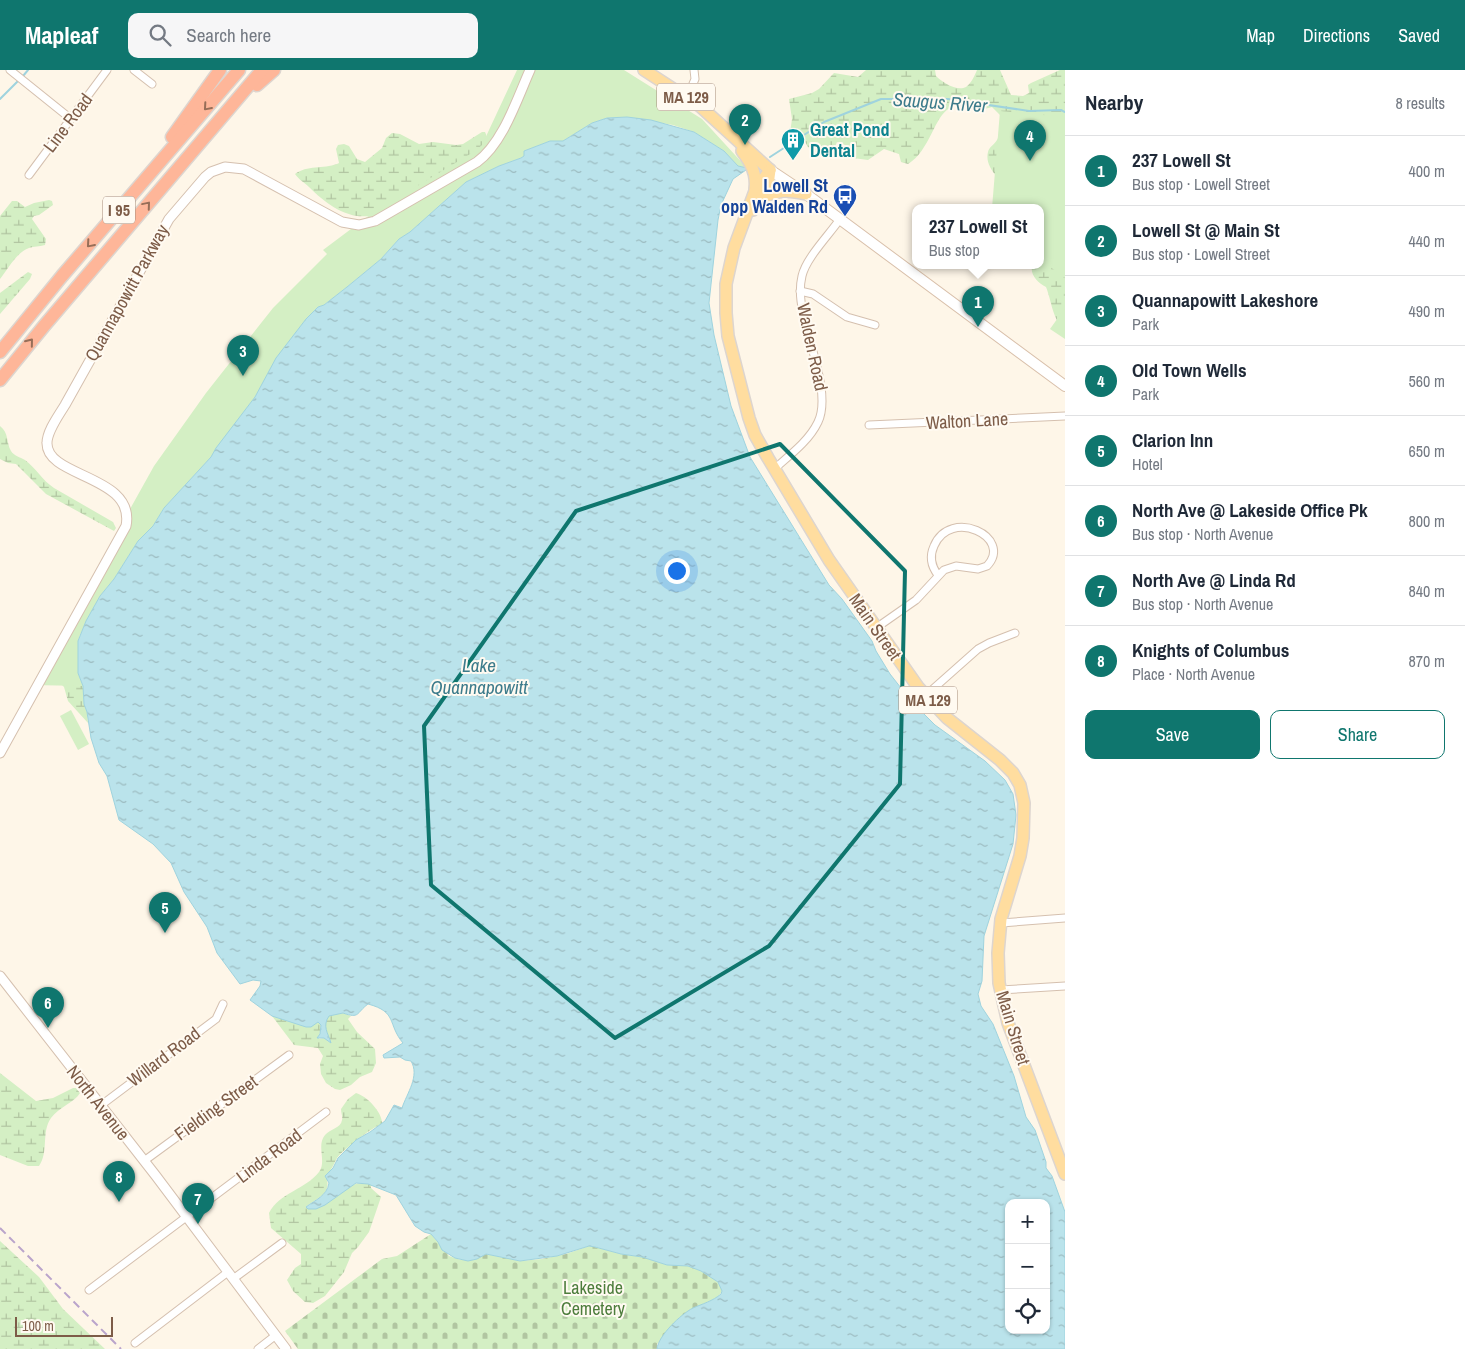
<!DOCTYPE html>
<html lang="en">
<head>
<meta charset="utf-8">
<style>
  :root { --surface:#fff; --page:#f6f6f7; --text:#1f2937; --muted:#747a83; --line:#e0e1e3; --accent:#0f766e }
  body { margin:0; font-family:"Archivo Narrow",sans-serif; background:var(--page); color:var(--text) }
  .controls { position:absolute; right:15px; bottom:15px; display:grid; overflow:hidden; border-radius:10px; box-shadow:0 1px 4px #0004 }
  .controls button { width:45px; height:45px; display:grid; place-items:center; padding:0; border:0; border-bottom:1px solid var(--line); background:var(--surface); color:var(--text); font:25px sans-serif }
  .scale { position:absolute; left:15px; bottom:12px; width:98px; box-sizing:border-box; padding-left:5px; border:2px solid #7d5c48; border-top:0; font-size:14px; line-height:18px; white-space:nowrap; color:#7d5c48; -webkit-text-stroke:4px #fffaf1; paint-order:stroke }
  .you { position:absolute; left:676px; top:500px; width:18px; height:18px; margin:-12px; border:4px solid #fff; border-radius:50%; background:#1a73e8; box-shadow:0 0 0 8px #1a73e833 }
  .badge { display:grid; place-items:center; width:32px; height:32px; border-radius:50%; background:var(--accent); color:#fff; font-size:16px; font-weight:700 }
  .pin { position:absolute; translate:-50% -41px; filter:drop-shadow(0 1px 2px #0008) }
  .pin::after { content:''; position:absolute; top:26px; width:18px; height:15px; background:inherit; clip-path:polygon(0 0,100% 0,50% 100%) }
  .popup { position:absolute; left:912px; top:134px; width:132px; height:65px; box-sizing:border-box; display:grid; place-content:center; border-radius:10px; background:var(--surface); filter:drop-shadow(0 1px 4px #0005); font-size:16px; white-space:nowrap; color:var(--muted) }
  .popup b { font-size:19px; color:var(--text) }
  .popup::after { content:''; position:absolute; left:50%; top:100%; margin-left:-10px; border:10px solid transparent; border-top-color:var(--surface) }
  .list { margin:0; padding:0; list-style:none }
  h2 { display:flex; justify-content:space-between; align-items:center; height:65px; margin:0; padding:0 20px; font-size:21px }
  h2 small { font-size:16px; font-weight:400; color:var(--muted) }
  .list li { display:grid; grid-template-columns:32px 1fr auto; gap:15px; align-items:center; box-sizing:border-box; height:70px; padding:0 20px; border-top:1px solid var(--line) }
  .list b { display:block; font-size:19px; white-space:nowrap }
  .list p { margin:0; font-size:16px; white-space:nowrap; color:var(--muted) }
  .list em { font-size:16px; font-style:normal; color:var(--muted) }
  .actions { display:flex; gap:10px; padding:15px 20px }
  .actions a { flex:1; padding:11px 0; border:1px solid var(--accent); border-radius:10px; text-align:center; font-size:18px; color:var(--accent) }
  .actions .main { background:var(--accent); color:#fff }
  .icon { flex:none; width:28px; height:28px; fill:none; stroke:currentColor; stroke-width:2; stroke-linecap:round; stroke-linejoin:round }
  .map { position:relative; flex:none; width:1065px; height:1279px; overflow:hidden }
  header { display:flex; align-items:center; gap:30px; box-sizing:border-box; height:70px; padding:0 25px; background:var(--accent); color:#fff }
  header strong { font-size:24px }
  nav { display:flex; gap:28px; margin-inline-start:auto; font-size:18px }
  .search { width:350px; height:45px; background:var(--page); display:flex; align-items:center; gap:12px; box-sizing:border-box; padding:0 18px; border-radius:10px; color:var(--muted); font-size:19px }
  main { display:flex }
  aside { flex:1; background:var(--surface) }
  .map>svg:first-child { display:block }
</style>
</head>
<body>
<header>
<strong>Mapleaf</strong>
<div class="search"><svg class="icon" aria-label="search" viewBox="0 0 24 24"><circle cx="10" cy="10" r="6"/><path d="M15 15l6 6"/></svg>Search here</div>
<nav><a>Map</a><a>Directions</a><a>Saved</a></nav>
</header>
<main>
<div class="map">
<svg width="1065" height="1279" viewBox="0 0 1065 1279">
  <defs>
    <pattern id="wetland-marsh" width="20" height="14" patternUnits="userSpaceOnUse" patternTransform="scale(1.25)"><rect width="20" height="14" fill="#d4efc4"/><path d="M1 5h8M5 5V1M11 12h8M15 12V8" fill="none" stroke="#b1c5a1"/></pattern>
    <pattern id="cemetery-stones" width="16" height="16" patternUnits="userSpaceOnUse" patternTransform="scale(1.25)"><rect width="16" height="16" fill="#d4efc4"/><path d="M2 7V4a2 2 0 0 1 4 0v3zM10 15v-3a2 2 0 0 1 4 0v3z" fill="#b1c5a1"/></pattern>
    <pattern id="water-ripples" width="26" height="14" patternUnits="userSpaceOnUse" patternTransform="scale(1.25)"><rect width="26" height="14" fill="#bae3eb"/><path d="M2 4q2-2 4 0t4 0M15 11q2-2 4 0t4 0" fill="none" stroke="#9cbbc0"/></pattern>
  </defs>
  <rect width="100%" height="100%" fill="#fef6e8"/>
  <g fill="url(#wetland-marsh)">
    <path d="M866 0H935L936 6C942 12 957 22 966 17 971 14 975 5 977 0H1000L1011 25 1023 26 1029 23 1028 15 1031 13 1060 0H1065V260C1052 249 1052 232 1046 217 1038 213 1030 205 1032 196H1040V138C1024 127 982 106 988 82 989 77 994 75 997 70 1001 64 1001 55 1002 47L992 37C986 39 976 41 969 39 963 37 957 34 950 38 934 46 930 81 908 94L901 92 899 84 884 79 868 90 853 88 845 75 837 72 834 79 828 86 817 84 808 77 803 68 790 63 792 49 789 29 812 23 819 19 834 3 858 7Z"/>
    <path d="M482 62H485C489 69 484 75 479 80L369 146C346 149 325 133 309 117 304 112 299 110 295 104 307 95 323 99 337 94L339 93 336 79 338 75 344 74 349 76 357 89 365 92 382 78 386 68 392 63 400 64 419 74 433 72 456 75 463 74Z"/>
    <path d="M49 130 52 131 53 135 39 145 34 146 32 149 46 169 45 175C39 177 34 176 29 178 18 181 7 200 0 209V146L12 131H17L25 137 34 133Z"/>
    <path d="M28 202 32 204 30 209 0 244V223Z"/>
    <path d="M0 356C9 363 6 372 11 381 14 386 20 387 25 390 36 398 42 410 54 418L113 452 116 458 114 461 46 424 16 394 8 393 0 389Z"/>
    <path d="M60 613 83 616 84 634 87 642 88 653 68 631 64 617Z"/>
    <path d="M343 943 351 946 348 949 357 962 375 979 376 993 372 1002 360 1007 351 1015 340 1020 335 1019 326 1013 321 1004 320 994 323 986 318 978 294 975 272 946C288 947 303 962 318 952L321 954 319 969 324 968 330 972C328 966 319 950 330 945 334 944 339 944 343 943Z"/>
    <path d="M0 1003 36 1031 53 1028 73 1018H76L80 1023C75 1032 59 1037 51 1048 41 1062 49 1082 39 1096H28L0 1085Z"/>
    <path d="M356 1023C367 1026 383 1043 382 1054 371 1058 344 1079 337 1088 333 1095 332 1100 326 1105 332 1125 319 1126 306 1137L312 1139C336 1136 345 1106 371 1115V1118L381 1127 380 1130 369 1162 358 1177 352 1183 344 1202 325 1226 313 1233 305 1232 293 1221 287 1210 295 1198 301 1194V1184L271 1158 269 1143C279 1123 306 1119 319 1102 327 1091 316 1076 325 1065 330 1059 341 1058 342 1050 343 1047 341 1043 341 1039L348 1029Z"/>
    <path d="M0 1171 39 1207 63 1239 105 1279H0Z"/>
  </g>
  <path fill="url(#cemetery-stones)" d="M431 1164 449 1186 461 1190H473L486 1184 520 1191 542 1189 566 1184 589 1176 595 1177 621 1184 642 1187 667 1195 688 1196 701 1201 718 1212 722 1221 718 1227 697 1237 657 1274V1279H298L285 1261 382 1189 397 1186Z"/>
  <g fill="#d4efc4">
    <path d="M517 0H624L702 49 747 98 738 96 724 81 694 62 673 55 627 47 607 48 592 53 563 71 559 72 550 71 527 80 524 81V86L521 88 499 96 466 112 410 162 399 169 381 189 347 217 324 235 318 237 306 249 272 297 255 327 211 387 164 438 153 456 138 471 114 509 100 526 80 565 78 571V603L83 616 32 615 154 396 206 323 273 238 327 184 323 180 371 144 475 81 482 75Z"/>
    <path d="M1000 41 1065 47V208L1041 190 1040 138H992Z"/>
    <path d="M1065 238V269L1050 259Z"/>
    <path d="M71 640 89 674 78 680 60 646Z"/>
  </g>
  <path fill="url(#water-ripples)" stroke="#9fd3de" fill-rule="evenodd" d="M627 47 651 50 694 62 724 81 738 96 747 98 746 100 733 109 721 135 718 150 709 233 714 265 731 336 750 387 829 515 842 529 872 571 876 581 890 604 912 632 935 655 985 691 1005 710 1013 724 1016 745 1013 774 984 866 982 911 978 924 981 936 993 954 1014 1006 1026 1047 1035 1060 1046 1092V1098L1052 1106 1065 1142V1279H657C658 1266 681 1244 693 1238 702 1234 713 1231 721 1224L722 1221 718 1212 701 1201 688 1196 667 1195 642 1187 621 1184 595 1177 589 1176 557 1186 520 1191 486 1184 477 1189 468 1191 455 1188 442 1180 438 1172 431 1164 424 1162 415 1156 396 1125 368 1114 356 1113 325 1135 316 1139H308L306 1137C315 1130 327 1126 329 1113L325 1106 333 1098 338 1088 356 1070 370 1062 385 1051 394 1035 402 1038C407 1023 420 1006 411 991L405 990 400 987 384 988 383 985 403 973C387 954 398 942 368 934 356 943 360 949 343 943L329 946C322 956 328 963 331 973L324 968H317L320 964 321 955 318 952 311 957H306L272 946 250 930 260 916 261 911 253 910 240 914 217 883 207 857 184 822 171 793 153 774 119 750 107 706 99 693 91 668 87 642 84 634 83 616 78 603V571L86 551 100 526 114 509 138 471 153 456 164 438 211 387 216 378 255 327 276 288 306 249 318 237 324 235 347 217 381 189 399 169 410 162 466 112 499 96 521 88 524 86V81L550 71H563L592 53 607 48ZM1009 1133H1046V1260H1009Z"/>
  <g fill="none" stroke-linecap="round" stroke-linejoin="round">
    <g stroke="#9fd3de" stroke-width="2">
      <path d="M23 6 28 0"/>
      <path d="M0 29 19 10"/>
      <path d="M770 87 824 52 881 29H948L1029 41 1061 40 1065 42"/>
    </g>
    <g stroke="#d5c0af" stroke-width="9">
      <g id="minor">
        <path d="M10 0 71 49"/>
        <path d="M134 0 152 14"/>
        <path d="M687 28 695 9 694 0"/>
        <path d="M29 105 107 0"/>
        <path d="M800 221 813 224 847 247 875 255"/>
        <path d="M869 355 1065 346"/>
        <path d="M774 399C790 385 809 371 818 352 830 327 812 282 806 255 802 239 798 223 802 206 806 188 829 165 840 149"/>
        <path d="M876 558 916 530 944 500 956 496 978 499 987 496C1014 467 950 437 934 476 929 487 931 496 938 505"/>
        <path d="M925 626 978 579 989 573 1015 563"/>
        <path d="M1001 853 1065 848"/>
        <path d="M1000 920 1065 916"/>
        <path d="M100 1036 216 949 223 934"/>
        <path d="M144 1091 289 985"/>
        <path d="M233 1209 282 1173"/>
        <path d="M89 1220 326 1042"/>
        <path d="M135 1273 228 1202"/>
        <path d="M258 1279 276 1265"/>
      </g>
    </g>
    <g stroke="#d5c0af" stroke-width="11">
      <g id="tertiary">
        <path d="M0 683 126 456C136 405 46 408 47 373 47 361 59 345 65 335L169 149 205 107 211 102 225 97 244 99 342 152 359 155 375 151 477 92C503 73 517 29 530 0"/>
        <path d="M0 906 156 1106 286 1279"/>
      </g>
    </g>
    <g stroke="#d9c0ab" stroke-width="12">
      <path id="secondary" d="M770 100 806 124 1065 316"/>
    </g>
    <g stroke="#ddd5cf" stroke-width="14">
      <g id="primary">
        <path d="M644 0 701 37 770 100"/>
        <path d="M742 81C751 93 757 104 755 119"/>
        <path d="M770 100 755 121 734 178 726 214V243L728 266 749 348 755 365 768 388 829 490 918 617 947 648 1000 690 1013 703 1020 715 1024 733 1023 768 1020 786 1001 849 998 883 999 913 1008 953 1065 1104"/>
        <path d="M759 131C773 119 789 120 806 124"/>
        <path d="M753 140 768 115 770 100"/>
      </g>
    </g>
    <g stroke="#ddd5cf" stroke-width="15">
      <g id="motorway">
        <path d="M257 15 274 0"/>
        <path d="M172 67 220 0"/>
        <path d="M0 282 62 206 239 0"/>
        <path d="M0 310 44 256 262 0"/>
      </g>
    </g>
    <use href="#minor" stroke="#fff" stroke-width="7"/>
    <use href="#tertiary" stroke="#fff" stroke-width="9"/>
    <use href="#secondary" stroke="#fff" stroke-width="10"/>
    <use href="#primary" stroke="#ffdd9f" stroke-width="11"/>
    <use href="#motorway" stroke="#feb699" stroke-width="12"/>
    <path stroke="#baa4cb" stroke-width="2" stroke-dasharray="8 5" stroke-linecap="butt" d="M0 1158 121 1279"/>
  </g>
  <defs><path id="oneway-chevron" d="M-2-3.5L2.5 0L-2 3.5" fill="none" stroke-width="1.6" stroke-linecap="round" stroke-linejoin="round" transform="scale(1.25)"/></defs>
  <g stroke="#976e58">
    <use href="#oneway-chevron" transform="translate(207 37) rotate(131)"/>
    <use href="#oneway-chevron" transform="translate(147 135) rotate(-50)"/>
    <use href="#oneway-chevron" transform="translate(90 174) rotate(131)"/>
    <use href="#oneway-chevron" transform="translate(30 272) rotate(-51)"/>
  </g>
  <path fill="none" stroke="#0f766e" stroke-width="4" stroke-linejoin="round" d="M780 374 905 501 900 714 769 876 615 968 431 815 424 656 576 441Z"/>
  <defs>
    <g id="building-pin" transform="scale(1.25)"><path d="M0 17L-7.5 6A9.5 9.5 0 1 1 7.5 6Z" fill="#0f9aa8" stroke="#fffaf1"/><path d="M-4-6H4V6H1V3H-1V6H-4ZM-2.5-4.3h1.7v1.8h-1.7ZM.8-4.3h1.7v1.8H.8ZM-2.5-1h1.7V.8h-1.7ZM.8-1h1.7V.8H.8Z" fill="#fff"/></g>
    <g id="bus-pin" transform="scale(1.25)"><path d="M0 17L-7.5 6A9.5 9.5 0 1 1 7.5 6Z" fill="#1a4fb4" stroke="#fffaf1"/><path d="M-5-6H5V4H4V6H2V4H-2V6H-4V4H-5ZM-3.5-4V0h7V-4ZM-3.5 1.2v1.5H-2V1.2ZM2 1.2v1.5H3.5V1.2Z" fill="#fff"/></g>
  </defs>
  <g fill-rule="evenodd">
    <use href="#building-pin" x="793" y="70"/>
    <use href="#bus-pin" x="845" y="126"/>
  </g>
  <g text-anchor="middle" stroke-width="4" stroke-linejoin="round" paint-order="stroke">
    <g fill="#fffaf1" stroke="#a48b7b" stroke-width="1">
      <rect x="657" y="13.5" width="58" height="27" rx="4"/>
      <rect x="103" y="126.5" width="32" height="27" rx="4"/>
      <rect x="899" y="616.5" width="58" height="27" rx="4"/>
    </g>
    <g font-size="16" font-weight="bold" fill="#7d5c48">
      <text x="686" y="33">MA 129</text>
      <text x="119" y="146">I 95</text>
      <text x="928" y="636">MA 129</text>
    </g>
    <g font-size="18" fill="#7d5c48" stroke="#fffaf1">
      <text transform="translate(68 53) rotate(-53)" y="6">Line Road</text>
      <text transform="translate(127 223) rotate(-61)" y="6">Quannapowitt Parkway</text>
      <text transform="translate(812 277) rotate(78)" y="6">Walden Road</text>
      <text transform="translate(967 351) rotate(-3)" y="6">Walton Lane</text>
      <text transform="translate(875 557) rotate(55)" y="6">Main Street</text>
      <text transform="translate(1013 958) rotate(73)" y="6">Main Street</text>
      <text transform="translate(164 987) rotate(-37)" y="6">Willard Road</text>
      <text transform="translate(98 1033) rotate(52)" y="6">North Avenue</text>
      <text transform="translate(216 1038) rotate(-36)" y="6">Fielding Street</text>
      <text transform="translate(269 1086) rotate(-37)" y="6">Linda Road</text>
    </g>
    <g font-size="18" font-weight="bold" fill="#0d838f" stroke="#fffaf1" text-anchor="start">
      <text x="810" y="66">Great Pond<tspan x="810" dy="21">Dental</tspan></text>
    </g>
    <g font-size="18" font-weight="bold" fill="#164399" stroke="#fffaf1" text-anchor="end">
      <text x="828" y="122">Lowell St<tspan x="828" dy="21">opp Walden Rd</tspan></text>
    </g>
    <g font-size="18" fill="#4d7d3c" stroke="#fffaf1">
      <text x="593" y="1224">Lakeside<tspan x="593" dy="21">Cemetery</tspan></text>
    </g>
    <g font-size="19" font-style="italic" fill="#3c7b8b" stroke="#fffaf1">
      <text transform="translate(940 32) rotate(4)" y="7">Saugus River</text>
      <text x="479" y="602">Lake<tspan x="479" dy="22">Quannapowitt</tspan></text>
    </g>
  </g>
</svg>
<div class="controls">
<button>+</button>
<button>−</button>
<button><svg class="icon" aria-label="locate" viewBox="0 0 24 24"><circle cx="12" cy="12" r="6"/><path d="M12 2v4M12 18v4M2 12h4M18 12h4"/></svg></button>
</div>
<div class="scale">100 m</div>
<div class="you"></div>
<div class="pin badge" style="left:978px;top:257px">1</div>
<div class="popup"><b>237 Lowell St</b>Bus stop</div>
<div class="pin badge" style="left:745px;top:75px">2</div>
<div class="pin badge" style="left:243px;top:306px">3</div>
<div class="pin badge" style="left:1030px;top:91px">4</div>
<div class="pin badge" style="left:165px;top:863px">5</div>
<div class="pin badge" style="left:48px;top:958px">6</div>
<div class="pin badge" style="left:198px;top:1154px">7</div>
<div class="pin badge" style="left:119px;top:1132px">8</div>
</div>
<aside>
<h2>Nearby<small>8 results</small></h2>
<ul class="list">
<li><span class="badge">1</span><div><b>237 Lowell St</b><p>Bus stop · Lowell Street</p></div><em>400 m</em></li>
<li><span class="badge">2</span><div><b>Lowell St @ Main St</b><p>Bus stop · Lowell Street</p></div><em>440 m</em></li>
<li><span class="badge">3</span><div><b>Quannapowitt Lakeshore</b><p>Park</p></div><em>490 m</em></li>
<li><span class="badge">4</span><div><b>Old Town Wells</b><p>Park</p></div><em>560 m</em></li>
<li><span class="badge">5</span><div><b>Clarion Inn</b><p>Hotel</p></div><em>650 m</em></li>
<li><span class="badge">6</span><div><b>North Ave @ Lakeside Office Pk</b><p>Bus stop · North Avenue</p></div><em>800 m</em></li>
<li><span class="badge">7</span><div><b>North Ave @ Linda Rd</b><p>Bus stop · North Avenue</p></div><em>840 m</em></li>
<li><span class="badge">8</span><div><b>Knights of Columbus</b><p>Place · North Avenue</p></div><em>870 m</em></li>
</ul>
<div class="actions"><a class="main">Save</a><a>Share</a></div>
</aside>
</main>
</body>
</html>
